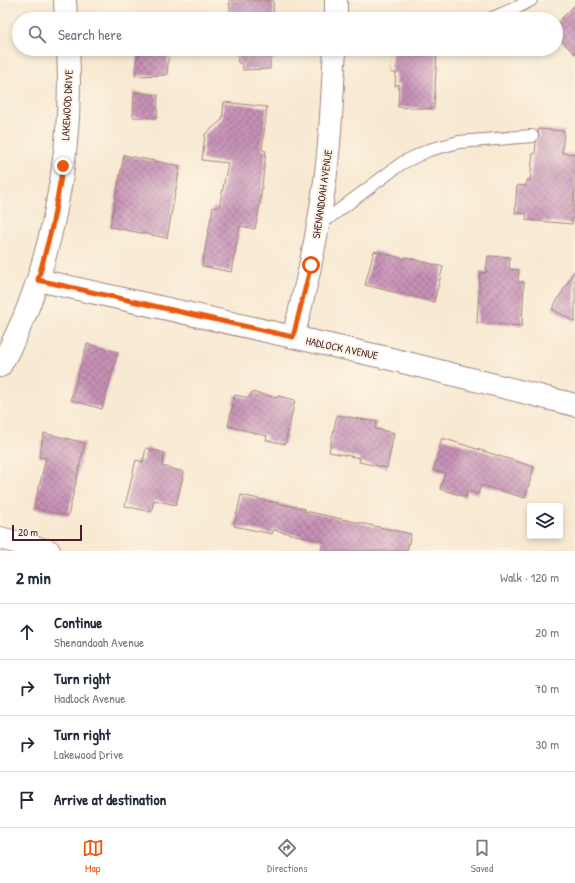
<!DOCTYPE html>
<html lang="en">
<head>
<meta charset="utf-8">
<style>
  :root { --surface:#fff; --page:#f6f6f7; --text:#1f2937; --muted:#747a83; --line:#e0e1e3; --accent:#ea580c }
  body { margin:0; font-family:"Patrick Hand",sans-serif; background:var(--page); color:var(--text) }
  .controls { position:absolute; right:12px; bottom:12px; display:grid; overflow:hidden; border-radius:4px; box-shadow:0 2px 6px #0003 }
  .controls button { width:36px; height:36px; display:grid; place-items:center; padding:0; border:0; border-bottom:1px solid var(--line); background:var(--surface); color:var(--text); font:20px sans-serif }
  .scale { position:absolute; left:12px; bottom:10px; width:70px; box-sizing:border-box; padding-left:4px; border:2px solid #4a1f2b; border-top:0; font-size:11px; line-height:14px; white-space:nowrap; color:#4a1f2b; -webkit-text-stroke:3px #fcf5e5; paint-order:stroke }
  .stop { position:absolute; width:12px; height:12px; margin:-9px; border:3px solid #ea580c; border-radius:50%; background:#fff }
  .stop.end { background:#ea580c; border-color:#fff; box-shadow:0 1px 4px #0008 }
  .list { margin:0; padding:0; list-style:none }
  h2 { display:flex; justify-content:space-between; align-items:center; height:52px; margin:0; padding:0 16px; font-size:17px }
  h2 small { font-size:13px; font-weight:400; color:var(--muted) }
  .list li { display:grid; grid-template-columns:26px 1fr auto; gap:12px; align-items:center; box-sizing:border-box; height:56px; padding:0 16px; border-top:1px solid var(--line) }
  .list b { display:block; font-size:15px; white-space:nowrap }
  .list p { margin:0; font-size:13px; white-space:nowrap; color:var(--muted) }
  .list em { font-size:13px; font-style:normal; color:var(--muted) }
  .icon { flex:none; width:22px; height:22px; fill:none; stroke:currentColor; stroke-width:2; stroke-linecap:round; stroke-linejoin:round }
  .map { position:relative; flex:none; width:575px; height:551px; overflow:hidden }
  .search { position:absolute; background:var(--surface); box-shadow:0 2px 6px #0003; left:12px; right:12px; top:12px; height:44px; display:flex; align-items:center; gap:10px; box-sizing:border-box; padding:0 14px; border-radius:22px; color:var(--muted); font-size:15px }
  .sheet { height:276px; background:var(--surface) }
  nav { display:flex; justify-content:space-around; align-items:center; box-sizing:border-box; height:56px; border-top:1px solid var(--line); background:var(--surface); font-size:11px; color:var(--muted) }
  nav a { display:grid; justify-items:center; gap:2px }
  nav .on { color:var(--accent) }
  .map>svg:first-child { display:block }
</style>
</head>
<body>
<div class="map">
<svg width="575" height="551" viewBox="0 0 575 551">
  <defs>
    <pattern id="building-cross-hatch" width="8" height="8" patternUnits="userSpaceOnUse"><rect width="8" height="8" fill="#c691b6"/><path d="M0 0l8 8M0 8l8-8" fill="none" stroke="#a37694"/></pattern>
  </defs>
  <rect width="100%" height="100%" fill="#fcf5e5"/>
  <filter id="ink" filterUnits="userSpaceOnUse"><feTurbulence type="fractalNoise" baseFrequency=".025" numOctaves="2"/><feDisplacementMap in="SourceGraphic" scale="8" xChannelSelector="R" yChannelSelector="G"/><feConvolveMatrix kernelMatrix="1 2 1 2 8 2 1 2 1" color-interpolation-filters="sRGB"/></filter>
  <filter id="wash" filterUnits="userSpaceOnUse"><feTurbulence type="fractalNoise" baseFrequency=".012" numOctaves="4" result="noise"/><feDisplacementMap in="SourceGraphic" scale="16" xChannelSelector="R" yChannelSelector="G"/><feGaussianBlur stdDeviation="0.9" result="paint"/><feColorMatrix in="noise" values="0 0 0 0 0 0 0 0 0 0 0 0 0 0 0 0 0 1.4 0 .05"/><feComposite in="paint" operator="in"/></filter>
  <g filter="url(#wash)">
    <rect width="100%" height="100%" fill="#f8e9d2"/>
    <g id="blocks">
      <g fill="url(#building-cross-hatch)">
        <path d="M229 0H273L274 19H231Z"/>
        <path d="M575 5V54L556 35V24Z"/>
        <path d="M139 49H169L167 75 135 76 137 56H139Z"/>
        <path d="M237 49H276V56H273V58H270V69L243 70 242 63H238Z"/>
        <path d="M392 50 437 52 434 109 398 107 399 84 395 86 396 73H391Z"/>
        <path d="M134 92 158 95 157 118 133 117Z"/>
        <path d="M224 102 267 107 262 150 266 151 260 204 255 229 240 226 231 272 202 266 213 207 219 208 228 163 202 160 205 134 222 120Z"/>
        <path d="M538 129 564 131 562 153 575 154V189L572 224 526 220 527 214 515 213 517 185 526 186 527 180H530L533 153 535 154 536 142 539 136Z"/>
        <path d="M124 155 180 166 167 238 110 227Z"/>
        <path d="M374 251 405 259V257L443 267 434 302 365 285Z"/>
        <path d="M488 256 510 257 509 269 519 270 518 282H524L522 326 477 323 480 272 486 273Z"/>
        <path d="M575 270V322L552 309Z"/>
        <path d="M87 344 118 352 102 409 71 400Z"/>
        <path d="M252 392 277 398 278 396 295 400 285 444 266 440 267 436 228 426 235 395 250 398Z"/>
        <path d="M337 415 377 422 375 429 394 433 387 468 359 462 360 458 329 452Z"/>
        <path d="M44 433 85 443 68 516 34 508 46 458 39 457Z"/>
        <path d="M442 438 534 467 525 498 481 485 478 494 467 491 466 497 440 489 445 473 433 470Z"/>
        <path d="M146 448 165 453 162 466 184 472 176 505 154 500 151 512 125 506 136 460 143 462Z"/>
        <path d="M241 495 305 509V511L411 534 407 551H321L323 541 273 530 272 534 234 526Z"/>
      </g>
    </g>
  </g>
  <g filter="url(#ink)">
    <use href="#blocks" fill-opacity="0" stroke="#a1847e" stroke-width="1"/>
    <g fill="none" stroke-linecap="round" stroke-linejoin="round">
      <g stroke="#a1847e" stroke-width="14">
        <g id="lane">
          <path d="M490 19 518 7 531 0"/>
          <path d="M318 226 402 163 429 150 459 142 532 136"/>
        </g>
      </g>
      <g stroke="#a1847e" stroke-width="24">
        <g id="street">
          <path d="M65 0 66 19"/>
          <path d="M336 19V0"/>
          <path d="M38 280 387 358 575 405"/>
          <path d="M293 337C306 288 317 239 324 188 331 142 332 95 335 49"/>
          <path d="M0 366C51 278 74 150 68 49"/>
          <path d="M0 538 49 551"/>
        </g>
      </g>
      <use href="#lane" stroke="#fff" stroke-width="12"/>
      <use href="#street" stroke="#fff" stroke-width="22"/>
    </g>
  </g>
  <g fill="none" stroke-linecap="round" stroke-linejoin="round" filter="url(#ink)">
    <path stroke="#ea580c" stroke-width="5" d="M63 166 52 227 38 280 293 337 311 265"/>
  </g>
  <g text-anchor="middle" stroke-width="4" stroke-linejoin="round" paint-order="stroke">
    <g font-size="11" fill="#4a1f2b" stroke="#fcf5e5">
      <text transform="translate(67 105) rotate(-87)" y="4">LAKEWOOD DRIVE</text>
      <text transform="translate(322 194) rotate(-82)" y="4">SHENANDOAH AVENUE</text>
      <text transform="translate(342 348) rotate(12)" y="4">HADLOCK AVENUE</text>
    </g>
  </g>
</svg>
<div class="controls">
<button><svg class="icon" aria-label="layers" viewBox="0 0 24 24"><path d="M12 4l9 5-9 5-9-5zM3 14l9 5 9-5"/></svg></button>
</div>
<div class="scale">20 m</div>
<div class="stop" style="left:311px;top:265px"></div>
<div class="stop end" style="left:63px;top:166px"></div>
<div class="search"><svg class="icon" aria-label="search" viewBox="0 0 24 24"><circle cx="10" cy="10" r="6"/><path d="M15 15l6 6"/></svg>Search here</div>
</div>
<section class="sheet">
<h2>2 min<small>Walk · 120 m</small></h2>
<ul class="list">
<li><svg class="icon" aria-label="ahead" viewBox="0 0 24 24"><path d="M12 20V5M6 11l6-6 6 6"/></svg><div><b>Continue</b><p>Shenandoah Avenue</p></div><em>20 m</em></li>
<li><svg class="icon" aria-label="right" viewBox="0 0 24 24"><path d="M7 20v-9h11M14 6l5 5-5 5"/></svg><div><b>Turn right</b><p>Hadlock Avenue</p></div><em>70 m</em></li>
<li><svg class="icon" aria-label="right" viewBox="0 0 24 24"><path d="M7 20v-9h11M14 6l5 5-5 5"/></svg><div><b>Turn right</b><p>Lakewood Drive</p></div><em>30 m</em></li>
<li><svg class="icon" aria-label="arrive" viewBox="0 0 24 24"><path d="M6 21V4h12l-3 4 3 4H6"/></svg><div><b>Arrive at destination</b></div></li>
</ul>
</section>
<nav>
<a class="on"><svg class="icon" aria-label="map" viewBox="0 0 24 24"><path d="M3 6l6-2 6 2 6-2v14l-6 2-6-2-6 2zM9 4v14M15 6v14"/></svg>Map</a>
<a><svg class="icon" aria-label="directions" viewBox="0 0 24 24"><path d="M12 3l9 9-9 9-9-9zM9 14v-3h6M13 9l2 2-2 2"/></svg>Directions</a>
<a><svg class="icon" aria-label="saved" viewBox="0 0 24 24"><path d="M7 4h10v16l-5-4-5 4z"/></svg>Saved</a>
</nav>
</body>
</html>
